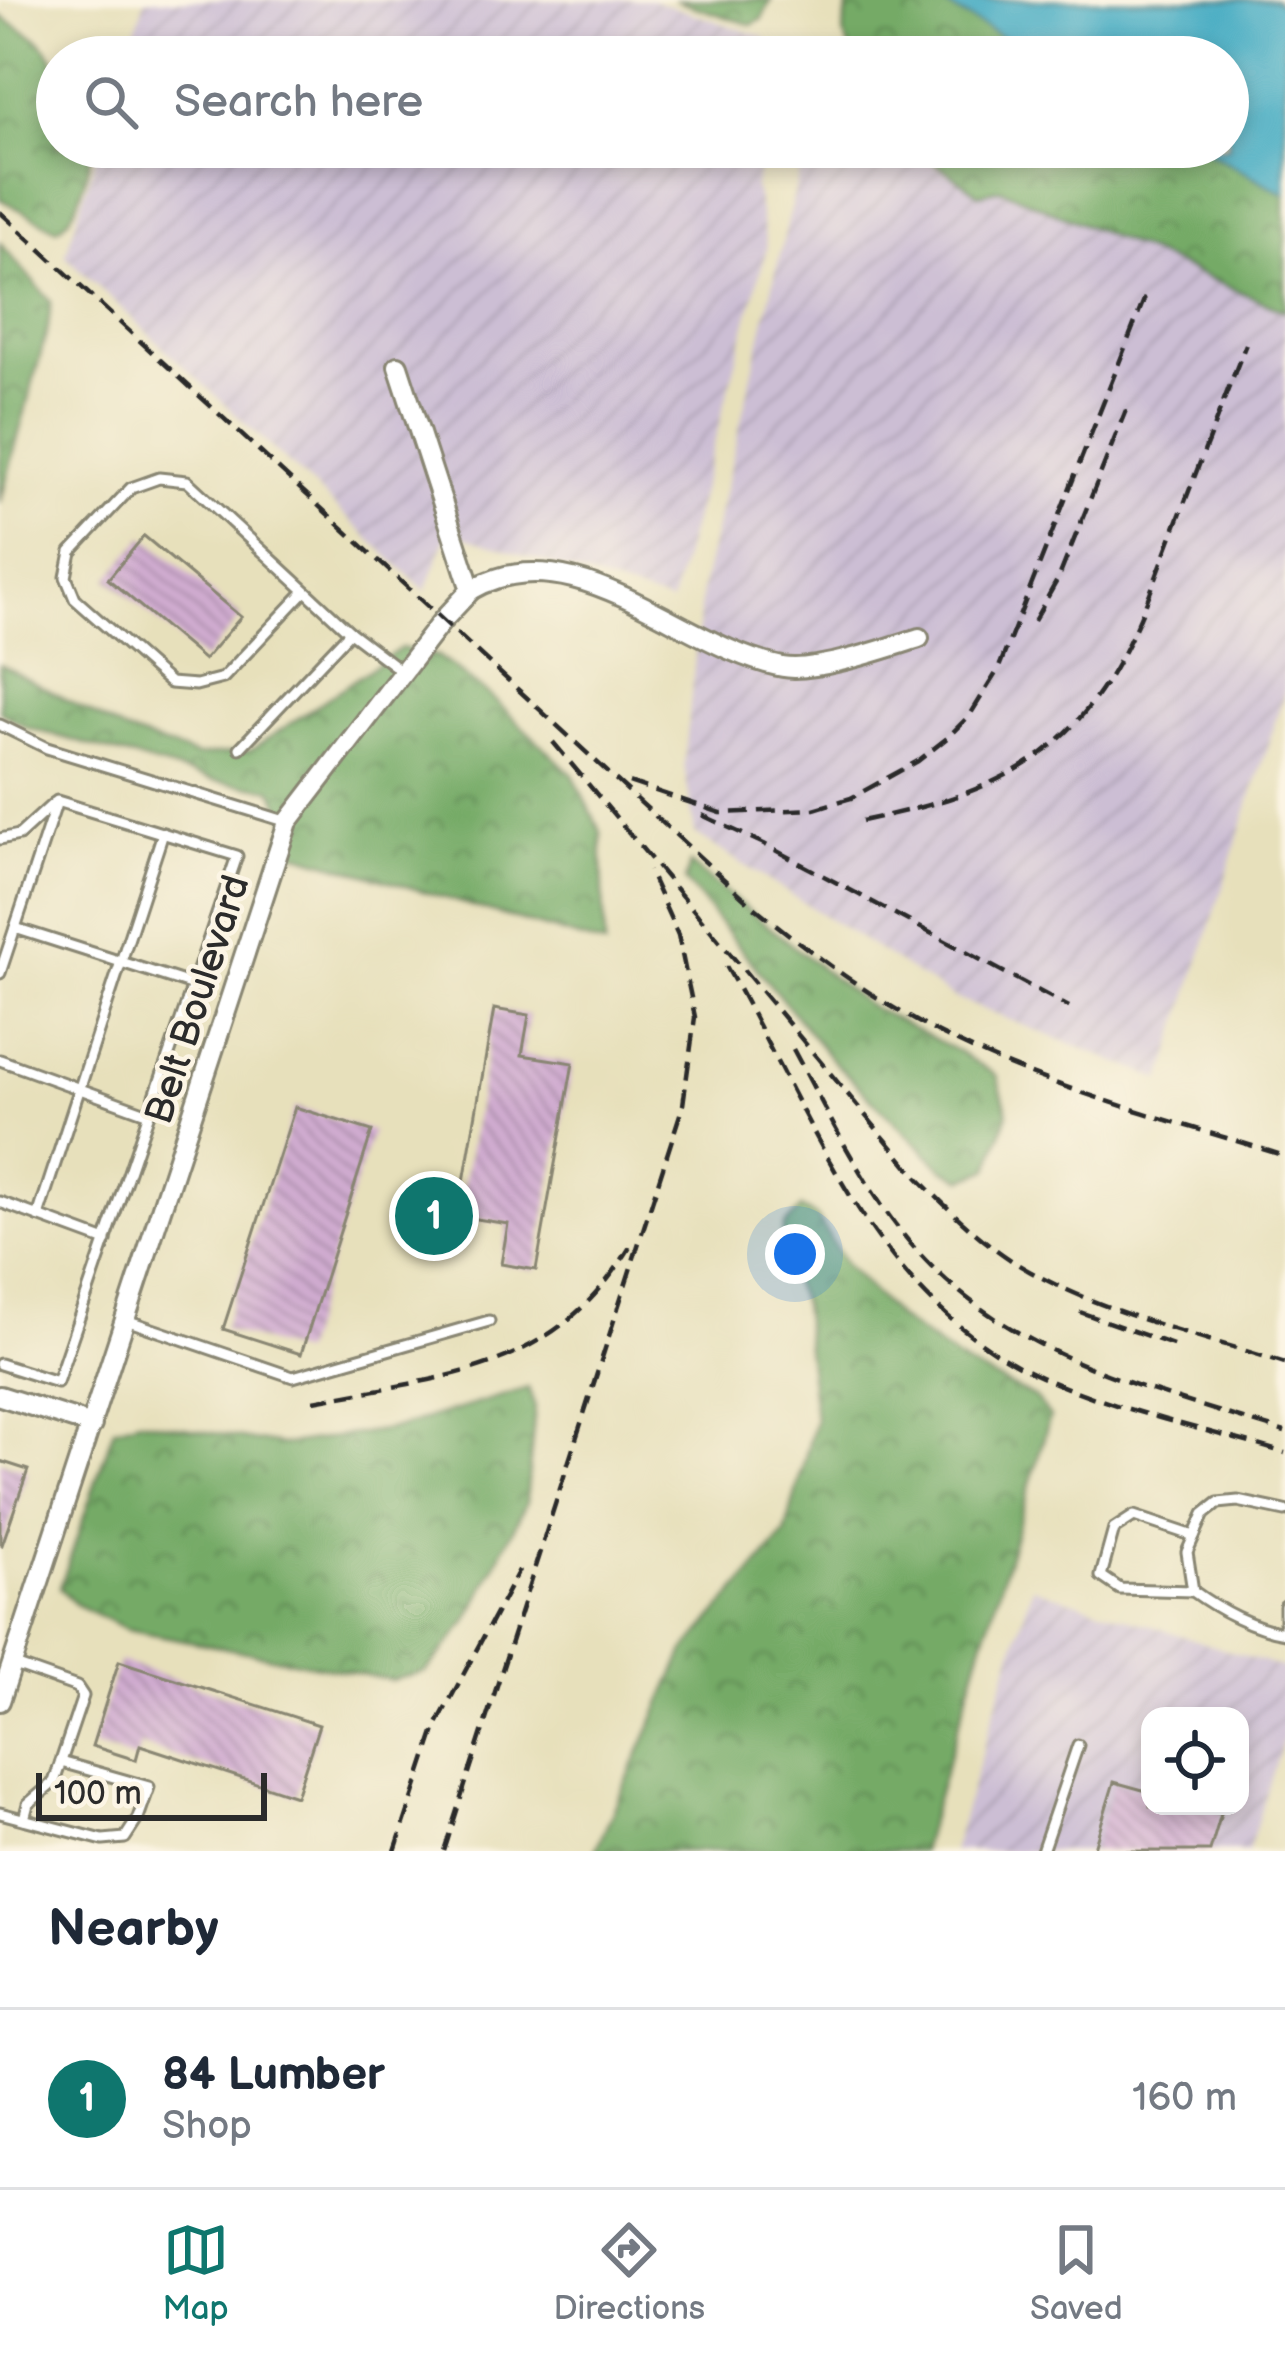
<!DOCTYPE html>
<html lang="en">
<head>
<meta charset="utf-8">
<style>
  :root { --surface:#fff; --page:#f6f6f7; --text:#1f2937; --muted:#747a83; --line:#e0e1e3; --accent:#0f766e }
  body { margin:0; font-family:"Balsamiq Sans",sans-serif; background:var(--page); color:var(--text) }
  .controls { position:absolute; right:36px; bottom:36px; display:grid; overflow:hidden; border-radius:24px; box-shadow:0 6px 18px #0003 }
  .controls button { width:108px; height:108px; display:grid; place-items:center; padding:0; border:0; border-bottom:3px solid var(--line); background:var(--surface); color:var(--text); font:60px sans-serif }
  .scale { position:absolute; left:36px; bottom:30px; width:231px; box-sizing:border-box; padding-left:12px; border:6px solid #2b2b2b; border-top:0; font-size:33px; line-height:42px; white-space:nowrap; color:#2b2b2b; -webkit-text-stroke:9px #fcf5e5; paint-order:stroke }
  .you { position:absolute; left:795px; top:1254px; width:42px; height:42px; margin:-30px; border:9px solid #fff; border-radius:50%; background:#1a73e8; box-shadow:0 0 0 18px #1a73e833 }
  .badge { display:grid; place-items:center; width:78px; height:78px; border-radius:50%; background:var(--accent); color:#fff; font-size:39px; font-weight:700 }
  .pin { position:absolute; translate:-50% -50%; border:6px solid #fff; box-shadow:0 3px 12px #0006 }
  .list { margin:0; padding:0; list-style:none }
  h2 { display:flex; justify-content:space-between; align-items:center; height:156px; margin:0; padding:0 48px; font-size:51px }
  h2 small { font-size:39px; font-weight:400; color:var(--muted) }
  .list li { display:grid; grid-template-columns:78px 1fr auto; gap:36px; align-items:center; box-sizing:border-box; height:180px; padding:0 48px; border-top:3px solid var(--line) }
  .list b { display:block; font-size:45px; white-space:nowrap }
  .list p { margin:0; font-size:39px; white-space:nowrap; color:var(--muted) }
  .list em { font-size:39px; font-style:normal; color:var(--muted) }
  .icon { flex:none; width:66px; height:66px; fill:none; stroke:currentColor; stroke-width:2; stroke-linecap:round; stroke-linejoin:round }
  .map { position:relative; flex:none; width:1285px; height:1851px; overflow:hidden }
  .search { position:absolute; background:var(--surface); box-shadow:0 6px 18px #0003; left:36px; right:36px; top:36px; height:132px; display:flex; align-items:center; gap:30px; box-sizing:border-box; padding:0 42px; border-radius:66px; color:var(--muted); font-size:45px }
  .sheet { height:336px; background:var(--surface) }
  nav { display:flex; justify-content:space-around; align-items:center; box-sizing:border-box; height:168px; border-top:3px solid var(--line); background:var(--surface); font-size:33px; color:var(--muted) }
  nav a { display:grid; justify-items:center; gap:6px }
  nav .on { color:var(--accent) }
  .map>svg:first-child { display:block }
</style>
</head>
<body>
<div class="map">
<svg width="1285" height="1851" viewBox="0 0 1285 1851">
  <defs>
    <pattern id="industrial-furrows" width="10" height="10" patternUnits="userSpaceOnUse" patternTransform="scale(3)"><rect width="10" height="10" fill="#ccbed4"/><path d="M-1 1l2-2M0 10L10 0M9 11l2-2" fill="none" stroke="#afa3b6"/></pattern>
    <pattern id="forest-crowns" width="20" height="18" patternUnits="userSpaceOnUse" patternTransform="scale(3)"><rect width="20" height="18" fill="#75aa66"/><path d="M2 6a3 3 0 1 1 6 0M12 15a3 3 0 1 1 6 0" fill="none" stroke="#608b54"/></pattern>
    <pattern id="building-back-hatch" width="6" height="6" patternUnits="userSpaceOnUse" patternTransform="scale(3)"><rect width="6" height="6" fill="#d0acd0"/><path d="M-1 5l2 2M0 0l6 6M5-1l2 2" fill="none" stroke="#a98ca9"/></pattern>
  </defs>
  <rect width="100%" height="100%" fill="#fcf5e5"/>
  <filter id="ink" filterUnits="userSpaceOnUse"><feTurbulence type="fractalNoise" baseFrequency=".00833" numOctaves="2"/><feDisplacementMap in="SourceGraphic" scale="24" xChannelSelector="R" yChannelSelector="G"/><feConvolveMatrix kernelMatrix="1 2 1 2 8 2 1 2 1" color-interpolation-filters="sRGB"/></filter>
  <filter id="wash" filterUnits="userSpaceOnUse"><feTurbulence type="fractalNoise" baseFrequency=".004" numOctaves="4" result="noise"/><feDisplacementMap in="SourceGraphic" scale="48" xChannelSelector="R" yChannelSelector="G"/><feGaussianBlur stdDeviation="2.7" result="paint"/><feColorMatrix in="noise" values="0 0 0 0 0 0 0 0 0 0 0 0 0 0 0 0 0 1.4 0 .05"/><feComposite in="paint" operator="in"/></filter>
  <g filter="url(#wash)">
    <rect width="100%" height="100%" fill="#e7e0bb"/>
    <g fill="url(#industrial-furrows)" fill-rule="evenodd">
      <path d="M145 0H652L764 37 776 57H127Z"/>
      <path d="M99 147H765L755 186 767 247 671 603 448 531 426 591 65 256Z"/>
      <path d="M805 147H906L979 194 1001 189 1285 311V690L1162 1080 954 998 695 834 684 765 702 587Z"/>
      <path d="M1032 1587 1285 1669V1735L1248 1851H952ZM1150 1716H1240V1806H1150Z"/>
    </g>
    <g fill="url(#forest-crowns)" stroke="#506a48" stroke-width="3">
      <path d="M674 0H771L762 19 752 25Z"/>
      <path d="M849 0H936L1038 57H853L843 33Z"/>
      <path d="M0 16 39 40 54 59 51 81 57 85V147H93C86 173 81 214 57 229L0 199Z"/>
      <path d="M913 147H1200L1285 194V311L1001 189 979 194Z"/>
      <path d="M0 243 51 302 48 327 0 503Z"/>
      <path d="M401 648 438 656 490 696 573 775 601 832 605 946 279 848 288 822 272 789 215 781 26 727 0 711V664L126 732 197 756 250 751Z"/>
      <path d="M690 864 866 1004 961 1053 997 1076 1008 1113 989 1169 963 1179 943 1169 833 1061 685 881Z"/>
      <path d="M801 1208 817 1217 846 1265 898 1318 964 1364 1035 1398 1050 1417 921 1851H595L685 1651 785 1534 815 1420 802 1304 780 1255 784 1226Z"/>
      <path d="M528 1388 535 1407 526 1503 467 1622 426 1672 391 1680 127 1629 75 1604 60 1588 114 1428 139 1420 281 1445 396 1428Z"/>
    </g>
    <path fill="#42aac2" stroke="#366a76" stroke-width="3" d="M936 0H1274L1285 6V194L1200 147H1228V57H1038Z"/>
    <g id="blocks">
      <g fill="url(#building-back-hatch)">
        <path d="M144 536 241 617 204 660 108 579Z"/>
        <path d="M494 1009 529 1015 522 1055 573 1063 536 1270 501 1264 508 1224 458 1216Z"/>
        <path d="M295 1107 372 1131 301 1354 223 1329Z"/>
        <path d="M0 1461 28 1470 2 1545 0 1544Z"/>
        <path d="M119 1661 319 1725 296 1796 140 1745 136 1760 92 1746Z"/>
        <path d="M1114 1782 1150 1792V1806H1195L1221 1814 1210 1851H1093Z"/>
      </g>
    </g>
  </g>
  <g filter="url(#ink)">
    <use href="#blocks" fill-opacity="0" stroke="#898673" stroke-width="3"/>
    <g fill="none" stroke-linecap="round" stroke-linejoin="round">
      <g stroke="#898673" stroke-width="15">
        <g id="service">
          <path d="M305 591 223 678 196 685 170 683 75 599 66 577 71 552 131 488 159 478 187 481 350 632 403 672"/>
          <path d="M0 725 47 748 288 822"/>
          <path d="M240 748 350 632"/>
          <path d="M0 839 19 835 54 803"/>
          <path d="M15 928 193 985"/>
          <path d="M0 973 57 801 237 856 57 1382 0 1364"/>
          <path d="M0 1060 149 1114"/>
          <path d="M0 1202 106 1241"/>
          <path d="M38 1216 163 833"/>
          <path d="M126 1320 293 1377 489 1321"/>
          <path d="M1285 1511 1238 1501 1218 1503 1204 1514 1187 1552 1193 1591C1219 1610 1253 1628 1285 1633"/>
          <path d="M1193 1591 1120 1589 1101 1576 1114 1529 1134 1516 1194 1536"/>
          <path d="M1285 1606V1627"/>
          <path d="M12 1664 77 1687 83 1696 54 1782 28 1804 24 1819"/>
          <path d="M0 1813 103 1840 125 1838 138 1818 149 1787 61 1762"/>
          <path d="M1042 1851 1078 1745"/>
        </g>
      </g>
      <g stroke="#898673" stroke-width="24">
        <g id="minor">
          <path d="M471 590C575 529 683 649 783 667 815 673 887 648 919 638"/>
          <path d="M0 1396 92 1425"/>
          <path d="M0 1701 288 822 442 621 471 590 398 366"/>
        </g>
      </g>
      <use href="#service" stroke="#fff" stroke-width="9"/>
      <use href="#minor" stroke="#fff" stroke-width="18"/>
      <g stroke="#2b2b2b" stroke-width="4.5" stroke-dasharray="18 9" stroke-linecap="butt">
        <path d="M0 212 754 907C814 955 876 1002 945 1036 1052 1090 1171 1120 1285 1156"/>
        <path d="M1034 621 1059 577 1126 410"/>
        <path d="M553 742 917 1177C951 1212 987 1248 1031 1272 1109 1315 1201 1336 1285 1363"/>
        <path d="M629 782 721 813 814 809 851 798 918 761 947 738 970 715 998 670 1147 292"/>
        <path d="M702 815 764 844 1069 1007"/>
        <path d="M862 821C927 807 988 792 1042 753 1117 697 1144 608 1176 525 1199 465 1222 404 1246 344"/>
        <path d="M726 966C812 1116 872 1301 1041 1377 1118 1411 1205 1429 1285 1453"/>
        <path d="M793 1049C825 1108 855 1170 895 1224 993 1355 1138 1385 1285 1432"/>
        <path d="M1080 1312 1176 1346"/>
        <path d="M314 1401C445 1376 553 1374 630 1247"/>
        <path d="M395 1851 437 1724 519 1570"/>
        <path d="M444 1851 683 1105 695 1017 678 935 649 871"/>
      </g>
    </g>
  </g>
  <g text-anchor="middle" stroke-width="9" stroke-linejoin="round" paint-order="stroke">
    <g font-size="39" fill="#2b2b2b" stroke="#fcf5e5">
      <text transform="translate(196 999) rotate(-72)" y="14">Belt Boulevard</text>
    </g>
  </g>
</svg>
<div class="controls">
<button><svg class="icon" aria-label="locate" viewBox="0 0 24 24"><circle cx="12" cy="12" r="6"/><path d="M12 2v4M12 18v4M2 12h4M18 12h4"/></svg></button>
</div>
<div class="scale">100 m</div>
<div class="you"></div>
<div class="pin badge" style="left:434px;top:1216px">1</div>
<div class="search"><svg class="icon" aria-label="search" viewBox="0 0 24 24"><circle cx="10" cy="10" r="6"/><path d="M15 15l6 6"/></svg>Search here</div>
</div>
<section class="sheet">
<h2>Nearby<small></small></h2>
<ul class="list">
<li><span class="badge">1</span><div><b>84 Lumber</b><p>Shop</p></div><em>160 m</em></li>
</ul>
</section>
<nav>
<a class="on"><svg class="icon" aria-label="map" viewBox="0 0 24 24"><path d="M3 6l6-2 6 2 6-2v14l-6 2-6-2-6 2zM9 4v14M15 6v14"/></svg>Map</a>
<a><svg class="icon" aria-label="directions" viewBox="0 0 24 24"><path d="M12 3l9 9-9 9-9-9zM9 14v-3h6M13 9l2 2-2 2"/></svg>Directions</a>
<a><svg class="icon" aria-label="saved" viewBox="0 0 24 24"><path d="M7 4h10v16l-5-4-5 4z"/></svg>Saved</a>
</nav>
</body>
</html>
